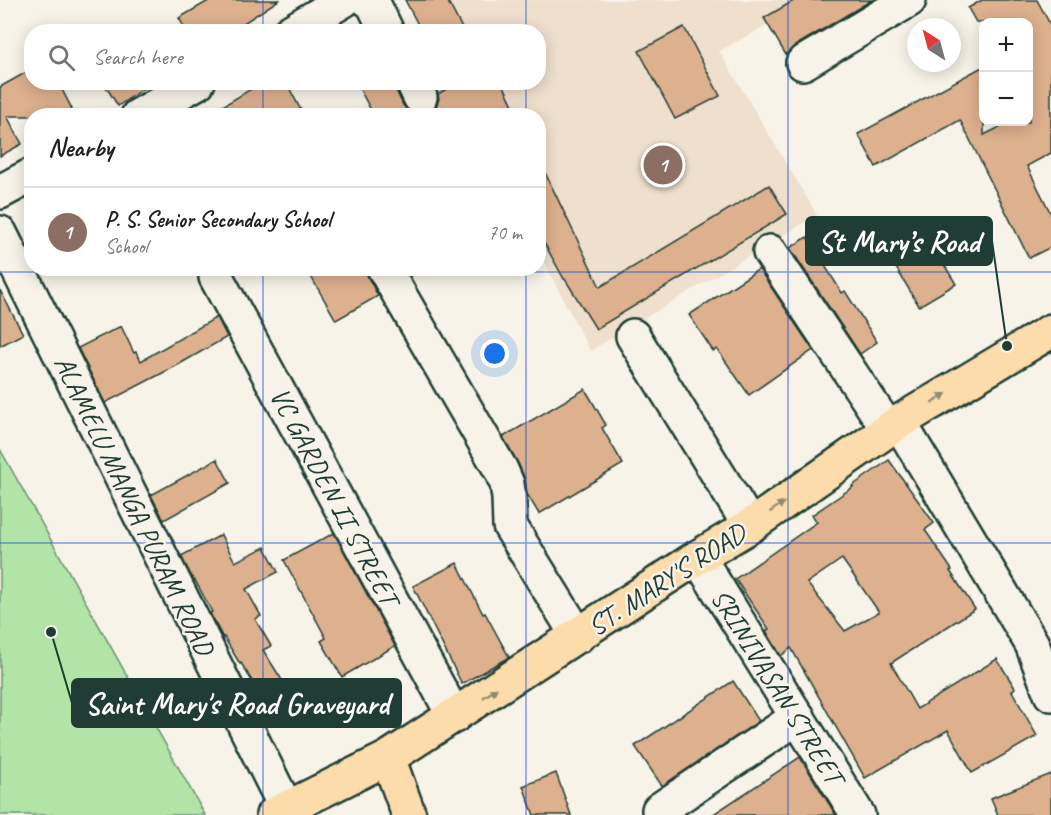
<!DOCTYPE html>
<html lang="en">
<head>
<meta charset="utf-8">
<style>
  :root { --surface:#fff; --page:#f6f6f6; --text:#202124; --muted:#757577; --line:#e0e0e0; --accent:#1f3d34 }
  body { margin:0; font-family:Caveat,sans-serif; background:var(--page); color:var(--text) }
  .controls { position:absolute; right:18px; top:18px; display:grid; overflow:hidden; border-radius:12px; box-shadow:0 3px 15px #0003 }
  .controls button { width:54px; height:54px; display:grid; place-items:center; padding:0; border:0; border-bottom:2px solid var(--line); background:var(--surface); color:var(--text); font:30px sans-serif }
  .compass { position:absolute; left:907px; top:18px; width:54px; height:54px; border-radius:50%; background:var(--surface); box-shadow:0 3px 15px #0003; rotate:324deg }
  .you { position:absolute; left:495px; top:354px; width:21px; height:21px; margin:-15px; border:4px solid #fff; border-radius:50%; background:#1a73e8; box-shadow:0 0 0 9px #1a73e833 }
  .badge { display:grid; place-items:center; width:39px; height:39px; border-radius:50%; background:var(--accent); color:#fff; font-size:20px; font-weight:700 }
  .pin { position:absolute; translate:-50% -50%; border:3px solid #fff; box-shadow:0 2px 6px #0006 }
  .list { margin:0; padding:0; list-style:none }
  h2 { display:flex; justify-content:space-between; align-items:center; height:78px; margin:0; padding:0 24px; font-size:26px }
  h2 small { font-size:20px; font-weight:400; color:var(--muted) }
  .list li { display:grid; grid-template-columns:39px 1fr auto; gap:18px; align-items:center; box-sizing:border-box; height:90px; padding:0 24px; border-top:2px solid var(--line) }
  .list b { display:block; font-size:22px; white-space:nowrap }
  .list p { margin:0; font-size:20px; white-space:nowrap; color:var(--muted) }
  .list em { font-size:20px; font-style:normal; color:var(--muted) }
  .icon { flex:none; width:33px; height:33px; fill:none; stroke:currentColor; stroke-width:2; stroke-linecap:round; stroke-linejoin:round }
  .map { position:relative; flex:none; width:1051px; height:815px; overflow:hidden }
  .search { position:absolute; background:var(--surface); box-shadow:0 3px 15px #0003; left:24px; top:24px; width:522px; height:66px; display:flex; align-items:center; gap:15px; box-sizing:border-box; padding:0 21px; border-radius:24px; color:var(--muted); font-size:22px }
  .panel { position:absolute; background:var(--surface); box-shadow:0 3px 15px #0003; left:24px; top:108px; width:522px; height:168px; border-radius:24px }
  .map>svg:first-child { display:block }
</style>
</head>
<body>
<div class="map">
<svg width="1051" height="815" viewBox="0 0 1051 815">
  <rect width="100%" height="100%" fill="#f7f3e8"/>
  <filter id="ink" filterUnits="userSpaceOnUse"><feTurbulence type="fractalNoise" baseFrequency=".0167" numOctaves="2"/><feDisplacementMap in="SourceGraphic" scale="12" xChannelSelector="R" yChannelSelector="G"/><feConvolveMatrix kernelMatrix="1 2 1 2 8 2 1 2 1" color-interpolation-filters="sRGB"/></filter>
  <g filter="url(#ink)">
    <path fill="#efdfcd" d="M406 0H815L719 51 817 215 590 351 539 252 538 116 467 115 449 83 538 82V32L423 31Z"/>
    <path fill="#b1e4a6" stroke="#68906d" stroke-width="1.5" d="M0 449 205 815H0Z"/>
    <g fill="#ddb08e" stroke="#1f3d34" stroke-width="1.5" fill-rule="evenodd">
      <path d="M210 0H279L230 32H187L179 18Z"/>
      <path d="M405 0H447L464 32H422Z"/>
      <path d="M795 0H872L793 47 786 55 764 18Z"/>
      <path d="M982 0H1037L1051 26V153L1027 166 1051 214V247L1029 258 960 120 876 167 858 134 984 66V135L1010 122H1029V22H976L968 8Z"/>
      <path d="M684 27 720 96 675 119 639 51Z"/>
      <path d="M32 69V82H58L72 109 61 116H7L22 144 0 156V87Z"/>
      <path d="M103 82H153L118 106Z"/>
      <path d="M263 82H286L304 116H206Z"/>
      <path d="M356 82H395L396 90 403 105 410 113 418 116H374Z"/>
      <path d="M458 82H502L518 116H420L428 114 435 108 439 99 438 94Z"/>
      <path d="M538 158 600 287 769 185 787 214 596 329 565 279H564L538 232Z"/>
      <path d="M920 225 956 284 919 306 883 246Z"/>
      <path d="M807 237 842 293 845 291 877 342 860 354 790 248Z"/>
      <path d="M306 268H365L368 277 378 296 336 320Z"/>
      <path d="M759 269 813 350 749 395 717 349 713 351 689 315Z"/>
      <path d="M0 290 23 334 0 346Z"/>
      <path d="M217 317 227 337 176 366 105 403 78 348 121 326 134 353 136 352 141 361Z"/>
      <path d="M585 389 606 425 602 428 623 464 539 514 527 494 525 479 518 463 503 437Z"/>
      <path d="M217 459 230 483 164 520 151 495Z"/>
      <path d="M889 460 934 523 925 530 952 570 950 571 975 609 891 663 917 709 997 659 1015 688 1012 691 1037 736 972 773 948 730 865 778 791 648 781 656 766 631 769 629 735 579 817 522 812 515 853 487 852 486ZM842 559 879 612 845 631 807 583Z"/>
      <path d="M334 533 395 646 342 677 321 641 326 638 284 560Z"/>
      <path d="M221 535 235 562 265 547 278 572 246 589 261 616 255 619 271 646 263 650 285 685 290 682 301 702 274 717 241 663 240 664 224 637 223 638 210 613 212 612 195 580 194 581 181 556Z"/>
      <path d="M457 563 483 614 485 613 509 657 462 684 413 586Z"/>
      <path d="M733 681 759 721 662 786 635 746Z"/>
      <path d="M800 757 836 815H712Z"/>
      <path d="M556 773 571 815H534L523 786Z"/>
      <path d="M1051 774V815H998L991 798Z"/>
    </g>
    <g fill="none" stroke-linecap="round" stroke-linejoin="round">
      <g stroke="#1f3d34" stroke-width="38">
        <g id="minor">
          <path d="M368 0 372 1 387 32"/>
          <path d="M290 32 344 0"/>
          <path d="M803 63 909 0"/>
          <path d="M413 82 420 97"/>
          <path d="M138 116 198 82"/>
          <path d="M0 192 32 175"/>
          <path d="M0 233 286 808"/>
          <path d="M770 252 888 429"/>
          <path d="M384 268 501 470 507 484 509 498 510 526 578 636"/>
          <path d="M216 277 454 716"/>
          <path d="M633 336 750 526"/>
          <path d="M899 422 1032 644 1051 694"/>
          <path d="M698 557 858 815"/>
          <path d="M659 810 798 717"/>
        </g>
      </g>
      <g stroke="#1f3d34" stroke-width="38">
        <g id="major">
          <path d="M388 758 409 815"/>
          <path d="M273 815 388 758 698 557 750 526 899 422 1051 331"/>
        </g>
      </g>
      <use href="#minor" stroke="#f7f3e8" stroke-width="33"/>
      <use href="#major" stroke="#fcdcab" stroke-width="33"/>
    </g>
    <defs><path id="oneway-solid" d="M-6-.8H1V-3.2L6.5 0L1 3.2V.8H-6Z" transform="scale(1.5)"/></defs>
    <g fill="#8e8c70">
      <use href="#oneway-solid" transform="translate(939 398) rotate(-31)"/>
      <use href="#oneway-solid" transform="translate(777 507) rotate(-35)"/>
      <use href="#oneway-solid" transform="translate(490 693) rotate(-33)"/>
    </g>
  </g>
  <path fill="none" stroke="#1d4ed8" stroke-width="1.5" stroke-opacity="0.55" d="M263 0V32M526 0V32M788 0V815M263 82V116M526 82V116M263 268V815M526 268V815M0 272H1051M0 543H1051"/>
  <g text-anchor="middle" stroke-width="5" stroke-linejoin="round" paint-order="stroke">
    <g font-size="28" fill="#1f3d34" stroke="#f7f3e8">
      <text transform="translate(335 496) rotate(62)" y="10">VC GARDEN II STREET</text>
      <text transform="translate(135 505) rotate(64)" y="10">ALAMELU MANGA PURAM ROAD</text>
      <text transform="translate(666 579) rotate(-33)" y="10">ST. MARY'S ROAD</text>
      <text transform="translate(778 686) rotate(58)" y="10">SRINIVASAN STREET</text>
    </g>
  </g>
  <path fill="none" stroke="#1f3d34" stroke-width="2" d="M1007 346L992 241M51 632L72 703"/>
  <g fill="#1f3d34" stroke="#f7f3e8" stroke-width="2">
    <circle cx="1007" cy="346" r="6"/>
    <circle cx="51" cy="632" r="6"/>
  </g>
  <g fill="#1f3d34" stroke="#1f3d34" stroke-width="2">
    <rect x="806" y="217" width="186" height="48" rx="6"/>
    <rect x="72" y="679" width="329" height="48" rx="6"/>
  </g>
  <g font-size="30" text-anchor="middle" font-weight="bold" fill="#fff">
    <text x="899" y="252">St Mary’s Road</text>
    <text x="237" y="714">Saint Mary's Road Graveyard</text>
  </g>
</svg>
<div class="controls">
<button>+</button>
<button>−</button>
</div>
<svg class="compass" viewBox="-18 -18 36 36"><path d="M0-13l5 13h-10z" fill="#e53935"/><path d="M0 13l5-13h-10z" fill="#757577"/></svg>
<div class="you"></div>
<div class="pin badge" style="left:663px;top:165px;background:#8d6e63">1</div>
<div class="search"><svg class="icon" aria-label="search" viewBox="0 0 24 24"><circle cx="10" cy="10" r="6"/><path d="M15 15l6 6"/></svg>Search here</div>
<section class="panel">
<h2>Nearby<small></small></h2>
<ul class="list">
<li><span class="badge" style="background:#8d6e63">1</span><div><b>P. S. Senior Secondary School</b><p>School</p></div><em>70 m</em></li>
</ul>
</section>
</div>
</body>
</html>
